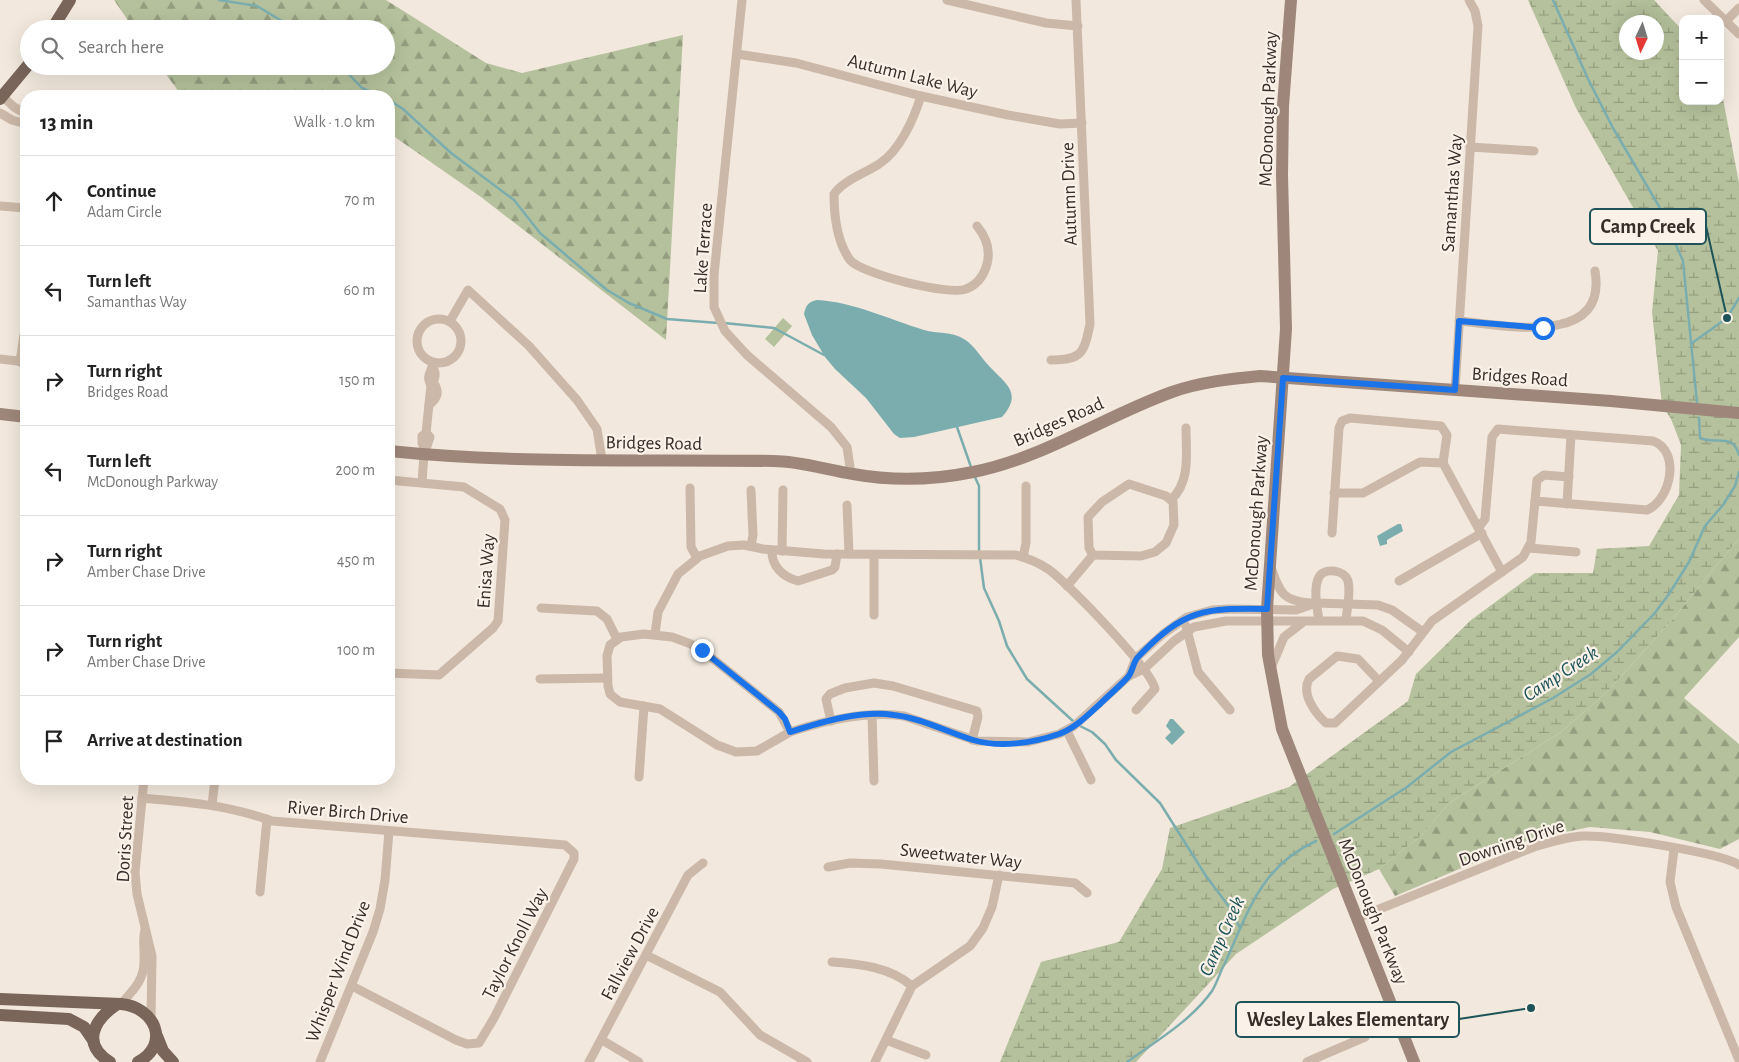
<!DOCTYPE html>
<html lang="en">
<head>
<meta charset="utf-8">
<style>
  :root { --surface:#fff; --page:#f6f6f6; --text:#222; --muted:#767676; --line:#e0e0e0 }
  body { margin:0; font-family:"Alegreya Sans",sans-serif; background:var(--page); color:var(--text) }
  .controls { position:absolute; right:15px; top:15px; display:grid; overflow:hidden; border-radius:10px; box-shadow:0 5px 20px #0002 }
  .controls button { width:45px; height:45px; display:grid; place-items:center; padding:0; border:0; border-bottom:1px solid var(--line); background:var(--surface); color:var(--text); font:25px sans-serif }
  .compass { position:absolute; left:1619px; top:15px; width:45px; height:45px; border-radius:50%; background:var(--surface); box-shadow:0 5px 20px #0002; rotate:184deg }
  .stop { position:absolute; width:15px; height:15px; margin:-11px; border:4px solid #1a73e8; border-radius:50%; background:#fff }
  .stop.end { background:#1a73e8; border-color:#fff; box-shadow:0 1px 5px #0008 }
  .list { margin:0; padding:0; list-style:none }
  h2 { display:flex; justify-content:space-between; align-items:center; height:65px; margin:0; padding:0 20px; font-size:21px }
  h2 small { font-size:16px; font-weight:400; color:var(--muted) }
  .list li { display:grid; grid-template-columns:32px 1fr auto; gap:15px; align-items:center; box-sizing:border-box; height:90px; padding:0 20px; border-top:1px solid var(--line) }
  .list b { display:block; font-size:19px; white-space:nowrap }
  .list p { margin:0; font-size:16px; white-space:nowrap; color:var(--muted) }
  .list em { font-size:16px; font-style:normal; color:var(--muted) }
  .icon { flex:none; width:28px; height:28px; fill:none; stroke:currentColor; stroke-width:2; stroke-linecap:round; stroke-linejoin:round }
  .map { position:relative; flex:none; width:1739px; height:1062px; overflow:hidden }
  .search { position:absolute; background:var(--surface); box-shadow:0 5px 20px #0002; left:20px; top:20px; width:375px; height:55px; display:flex; align-items:center; gap:12px; box-sizing:border-box; padding:0 18px; border-radius:28px; color:var(--muted); font-size:19px }
  .panel { position:absolute; background:var(--surface); box-shadow:0 5px 20px #0002; left:20px; top:90px; width:375px; height:695px; border-radius:20px }
  .map>svg:first-child { display:block }
</style>
</head>
<body>
<div class="map">
<svg width="1739" height="1062" viewBox="0 0 1739 1062">
  <defs>
    <pattern id="forest-firs" width="22" height="20" patternUnits="userSpaceOnUse" patternTransform="scale(1.25)"><rect width="22" height="20" fill="#b5c19c"/><path d="M5 1l3.5 6h-7zM16 11l3.5 6h-7z" fill="#949d7f"/></pattern>
    <pattern id="wetland-marsh" width="20" height="14" patternUnits="userSpaceOnUse" patternTransform="scale(1.25)"><rect width="20" height="14" fill="#b5c19c"/><path d="M1 5h8M5 5V1M11 12h8M15 12V8" fill="none" stroke="#949d7f"/></pattern>
  </defs>
  <rect width="100%" height="100%" fill="#f2e8dd"/>
  <path fill="#b5c19c" d="M783 318 792 326 774 347 765 339Z"/>
  <g fill="url(#forest-firs)">
    <path d="M114 0H386L486 63 522 73 683 35 666 340 481 197 389 133V96H182L160 66H386V29H134Z"/>
    <path d="M1739 538V637L1684 698 1739 744V839L1720 849 1650 832 1590 827 1531 839 1395 896 1379 869 1423 834 1449 803 1561 732 1606 693 1672 620Z"/>
  </g>
  <path fill="url(#wetland-marsh)" fill-rule="evenodd" d="M1528 0H1654L1683 31V101H1720V83L1739 183V538L1672 620 1606 693 1561 732 1449 803 1423 834 1379 869 1333 889 1236 954 1136 1062H1000L1041 962 1119 942 1162 869 1170 828 1289 787 1408 701 1416 674 1471 620 1535 573H1593L1597 549 1649 546 1679 495 1681 445 1671 419 1662 405 1652 312 1658 251 1576 108ZM1626 22H1656V52H1626Z"/>
  <g fill="#7badaf">
    <path d="M817 300C854 302 888 319 924 330 937 334 951 331 964 339 975 346 981 358 990 367 1006 384 1023 393 1002 417L914 437 900 438 894 434 866 398 835 369 825 357 812 335 804 314C806 305 808 302 817 300Z"/>
    <path d="M1398 524H1401L1403 531 1387 540V544L1380 546 1377 536Z"/>
    <path d="M1170 719H1173L1185 732 1172 745 1165 738 1171 732 1166 726Z"/>
  </g>
  <g fill="none" stroke-linecap="round" stroke-linejoin="round">
    <g stroke="#7badaf" stroke-width="2.5">
      <path d="M219 0 257 6 295 29"/>
      <path d="M1553 0 1588 79 1613 128 1660 208 1683 261 1697 403"/>
      <path d="M341 66 362 88 381 96"/>
      <path d="M389 100 403 109 451 153 514 200 540 233 607 290 629 303 667 319 718 323"/>
      <path d="M724 323 774 328 824 355"/>
      <path d="M1692 343 1727 318 1739 298"/>
      <path d="M1699 418 1700 438C1715 445 1733 432 1739 455"/>
      <path d="M957 427 971 467"/>
      <path d="M974 475 979 486V550L984 588 999 621 1007 646 1027 679 1074 722"/>
      <path d="M1078 725 1092 732 1105 744 1116 760 1160 803 1206 876 1230 908 1240 928"/>
      <path d="M1334 834 1407 787 1451 752 1553 698 1591 674 1617 652 1654 614 1669 594 1689 562 1705 526 1723 505 1735 486 1739 472"/>
      <path d="M1127 1062C1156 1041 1191 1021 1212 991 1217 983 1220 972 1225 963 1248 912 1261 866 1316 841"/>
    </g>
    <g stroke="#cbb8a8" stroke-width="9">
      <path d="M742 0 714 275V307L725 331 747 355 831 427 847 447 851 474"/>
      <path d="M947 0 1046 23 1078 26"/>
      <path d="M1704 0 1739 34"/>
      <path d="M1727 20 1739 8"/>
      <path d="M737 54 796 63 921 96 1008 115 1060 124 1082 123"/>
      <path d="M2 96 14 107 26 114"/>
      <path d="M921 96C914 118 900 151 879 164 864 174 844 180 834 194 834 216 837 242 850 260 861 274 950 296 966 289 977 285 984 275 987 264 991 249 986 237 977 226"/>
      <path d="M0 113 12 120 26 124"/>
      <path d="M1470 147 1534 151"/>
      <path d="M0 206 26 208"/>
      <circle cx="439" cy="341" r="22"/>
      <path d="M450 321 468 290 529 346 577 400 597 429 602 460"/>
      <path d="M1459 321C1503 325 1608 348 1595 271"/>
      <path d="M0 359 26 362"/>
      <path d="M1051 360C1082 360 1084 353 1090 324L1076 0"/>
      <path d="M20 362 26 321"/>
      <path d="M431 385C425 375 432 372 433 363"/>
      <path d="M1455 390 1478 26 1475 11 1469 0"/>
      <path d="M429 405C438 398 440 391 433 382"/>
      <path d="M425 450 422 443V436L426 433 431 385C435 379 437 374 433 368"/>
      <path d="M389 480 464 487 500 509 505 520 498 621 493 628 439 675 389 673"/>
      <path d="M422 482 424 455 430 437 426 433"/>
      <path d="M1129 484 1166 496 1173 502 1174 525 1166 543 1155 552 1141 556 1093 555 1089 548 1088 517 1102 502Z"/>
      <path d="M690 488 691 547 697 558"/>
      <path d="M1334 493H1363L1420 462 1443 463 1502 572"/>
      <path d="M1171 500C1191 481 1186 453 1186 428"/>
      <path d="M1567 504 1571 435"/>
      <path d="M847 505 849 554"/>
      <path d="M1479 527 1485 519 1492 437 1498 429 1653 441C1681 451 1671 500 1647 510L1535 501"/>
      <path d="M1332 533 1339 428 1342 421 1350 418 1441 426 1447 435 1443 463"/>
      <path d="M751 546 753 535 751 490"/>
      <path d="M1529 548 1576 552"/>
      <path d="M772 550C771 566 783 577 798 581L832 570 835 567 837 554"/>
      <path d="M782 551 783 490"/>
      <path d="M874 555V615"/>
      <path d="M1023 557 1026 543V486"/>
      <path d="M1272 570C1280 594 1284 601 1311 603"/>
      <path d="M1399 581 1482 533"/>
      <path d="M1067 586 1093 555"/>
      <path d="M541 608 597 611 607 619 617 639"/>
      <path d="M1319 620C1317 608 1313 588 1319 577 1325 567 1345 570 1348 581 1351 593 1347 608 1346 620"/>
      <path d="M1186 626 1198 672 1230 710"/>
      <path d="M655 634 658 612 678 574 700 556 728 546 744 545 763 549 824 554 1016 555C1027 558 1038 562 1048 569 1067 582 1152 670 1155 689L1136 710"/>
      <path d="M1271 668 1284 637 1302 623"/>
      <path d="M1129 676 1136 658 1163 634 1187 617 1212 610 1229 609 1296 610 1316 603 1378 605 1392 610 1423 632"/>
      <path d="M540 679 607 678"/>
      <path d="M1379 681 1358 659 1337 656 1309 679C1301 694 1315 713 1326 723H1335L1402 660 1432 621 1523 557 1531 542 1537 480 1544 475 1569 477"/>
      <path d="M872 715 874 781"/>
      <path d="M831 721 826 699 830 694 845 688 874 683 893 686 977 711 978 717 972 740"/>
      <path d="M1067 731 1091 780"/>
      <path d="M790 732 757 751 736 752 717 745 660 709 620 702 610 694 608 686 607 656 610 645 621 637 644 634 672 637 691 644 707 654 779 712 790 732C827 720 865 711 904 716L977 741 1028 742 1059 734 1074 726 1129 676 1144 669 1174 641 1194 627 1226 621H1363L1382 630 1409 652"/>
      <path d="M639 777 644 706"/>
      <path d="M144 779 135 872 137 894 152 956 151 1019"/>
      <path d="M142 798C188 802 228 805 272 821L565 845 574 853V859L494 1018 479 1043 467 1044 456 1040 352 986"/>
      <path d="M212 805 215 779"/>
      <path d="M1674 849 1670 882 1676 907 1739 1060"/>
      <path d="M828 867 850 863 881 864 1075 883 1087 893"/>
      <path d="M260 892 267 819"/>
      <path d="M1357 918 1534 847C1550 842 1566 837 1583 836 1607 835 1723 853 1739 865"/>
      <path d="M646 955 720 992 760 1035 807 1062"/>
      <path d="M832 962C860 964 890 967 912 986"/>
      <path d="M121 1004C132 991 144 981 144 962 145 951 142 941 145 930"/>
      <path d="M602 1040 639 1062"/>
      <path d="M886 1040 926 1055"/>
      <path d="M320 1062 373 932 380 909 385 880 389 831"/>
      <path d="M589 1062 688 875 703 863"/>
      <path d="M875 1062 912 986 970 946 983 928 992 907 999 875"/>
      <path d="M1307 1062 1365 1037"/>
    </g>
    <g stroke="#9e877a" stroke-width="12">
      <path d="M1291 0 1283 106 1282 175 1286 329 1267 609 1268 655 1282 729 1414 1062"/>
      <path d="M0 414 26 417"/>
      <path d="M389 451C516 464 645 459 773 461 800 461 827 470 853 474 892 481 934 480 973 472 1044 458 1105 416 1172 392 1200 382 1230 379 1260 376L1611 401 1739 413"/>
    </g>
    <g stroke="#79655a" stroke-width="12">
      <path d="M52 29 70 0"/>
      <path d="M0 99 29 64"/>
      <path d="M0 999 121 1004C155 1007 171 1044 138 1062"/>
      <path d="M0 1015 69 1019 84 1027 93 1040"/>
      <path d="M157 1036 163 1051 173 1062"/>
      <path d="M110 1062C81 1044 94 1020 116 1005"/>
    </g>
  </g>
  <g fill="none" stroke-linecap="round" stroke-linejoin="round">
    <path stroke="#1a73e8" stroke-width="6" d="M702 650 779 712 785 719 790 732C822 722 860 710 894 715 921 718 947 732 973 740 1000 748 1033 743 1059 734 1075 728 1088 715 1101 703 1110 694 1120 686 1128 677 1133 671 1133 662 1138 657 1184 609 1204 608 1267 609L1283 378 1455 390 1459 321 1543 328"/>
  </g>
  <g text-anchor="middle" stroke-width="4.5" stroke-linejoin="round" paint-order="stroke">
    <g font-size="19" fill="#372d29" stroke="#faf2e9">
      <text transform="translate(913 75) rotate(14)" y="7">Autumn Lake Way</text>
      <text transform="translate(1267 109) rotate(-88)" y="7">McDonough Parkway</text>
      <text transform="translate(1451 193) rotate(-86)" y="7">Samanthas Way</text>
      <text transform="translate(1068 194) rotate(-92)" y="7">Autumn Drive</text>
      <text transform="translate(702 248) rotate(-86)" y="7">Lake Terrace</text>
      <text transform="translate(1520 376) rotate(4)" y="7">Bridges Road</text>
      <text transform="translate(1058 421) rotate(-24)" y="7">Bridges Road</text>
      <text transform="translate(654 442) rotate(1)" y="7">Bridges Road</text>
      <text transform="translate(1255 513) rotate(-86)" y="7">McDonough Parkway</text>
      <text transform="translate(485 571) rotate(-86)" y="7">Enisa Way</text>
      <text transform="translate(348 811) rotate(5)" y="7">River Birch Drive</text>
      <text transform="translate(124 839) rotate(-87)" y="7">Doris Street</text>
      <text transform="translate(1511 842) rotate(-19)" y="7">Downing Drive</text>
      <text transform="translate(961 855) rotate(6)" y="7">Sweetwater Way</text>
      <text transform="translate(1374 911) rotate(68)" y="7">McDonough Parkway</text>
      <text transform="translate(514 943) rotate(-63)" y="7">Taylor Knoll Way</text>
      <text transform="translate(629 953) rotate(-62)" y="7">Fallview Drive</text>
      <text transform="translate(337 971) rotate(-69)" y="7">Whisper Wind Drive</text>
    </g>
    <g font-size="20" font-style="italic" fill="#1e5459" stroke="#faf2e9">
      <text transform="translate(1560 673) rotate(-33)" y="7">Camp Creek</text>
      <text transform="translate(1221 936) rotate(-66)" y="7">Camp Creek</text>
    </g>
  </g>
  <path fill="none" stroke="#1e5459" stroke-width="2" d="M1727 318L1706 226M1531 1008L1459 1019"/>
  <g fill="#1e5459" stroke="#faf2e9" stroke-width="2">
    <circle cx="1727" cy="318" r="5"/>
    <circle cx="1531" cy="1008" r="5"/>
  </g>
  <g fill="#faf2e9" stroke="#1e5459" stroke-width="2">
    <rect x="1590" y="209" width="116" height="35" rx="5"/>
    <rect x="1236" y="1002" width="223" height="35" rx="5"/>
  </g>
  <g font-size="20" text-anchor="middle" font-weight="bold" fill="#372d29">
    <text x="1648" y="233">Camp Creek</text>
    <text x="1348" y="1026">Wesley Lakes Elementary</text>
  </g>
</svg>
<div class="controls">
<button>+</button>
<button>−</button>
</div>
<svg class="compass" viewBox="-18 -18 36 36"><path d="M0-13l5 13h-10z" fill="#e53935"/><path d="M0 13l5-13h-10z" fill="#767676"/></svg>
<div class="stop" style="left:1543px;top:328px"></div>
<div class="stop end" style="left:702px;top:650px"></div>
<div class="search"><svg class="icon" aria-label="search" viewBox="0 0 24 24"><circle cx="10" cy="10" r="6"/><path d="M15 15l6 6"/></svg>Search here</div>
<section class="panel">
<h2>13 min<small>Walk · 1.0 km</small></h2>
<ul class="list">
<li><svg class="icon" aria-label="ahead" viewBox="0 0 24 24"><path d="M12 20V5M6 11l6-6 6 6"/></svg><div><b>Continue</b><p>Adam Circle</p></div><em>70 m</em></li>
<li><svg class="icon" aria-label="left" viewBox="0 0 24 24"><path d="M17 20v-9H6M10 6l-5 5 5 5"/></svg><div><b>Turn left</b><p>Samanthas Way</p></div><em>60 m</em></li>
<li><svg class="icon" aria-label="right" viewBox="0 0 24 24"><path d="M7 20v-9h11M14 6l5 5-5 5"/></svg><div><b>Turn right</b><p>Bridges Road</p></div><em>150 m</em></li>
<li><svg class="icon" aria-label="left" viewBox="0 0 24 24"><path d="M17 20v-9H6M10 6l-5 5 5 5"/></svg><div><b>Turn left</b><p>McDonough Parkway</p></div><em>200 m</em></li>
<li><svg class="icon" aria-label="right" viewBox="0 0 24 24"><path d="M7 20v-9h11M14 6l5 5-5 5"/></svg><div><b>Turn right</b><p>Amber Chase Drive</p></div><em>450 m</em></li>
<li><svg class="icon" aria-label="right" viewBox="0 0 24 24"><path d="M7 20v-9h11M14 6l5 5-5 5"/></svg><div><b>Turn right</b><p>Amber Chase Drive</p></div><em>100 m</em></li>
<li><svg class="icon" aria-label="arrive" viewBox="0 0 24 24"><path d="M6 21V4h12l-3 4 3 4H6"/></svg><div><b>Arrive at destination</b></div></li>
</ul>
</section>
</div>
</body>
</html>
